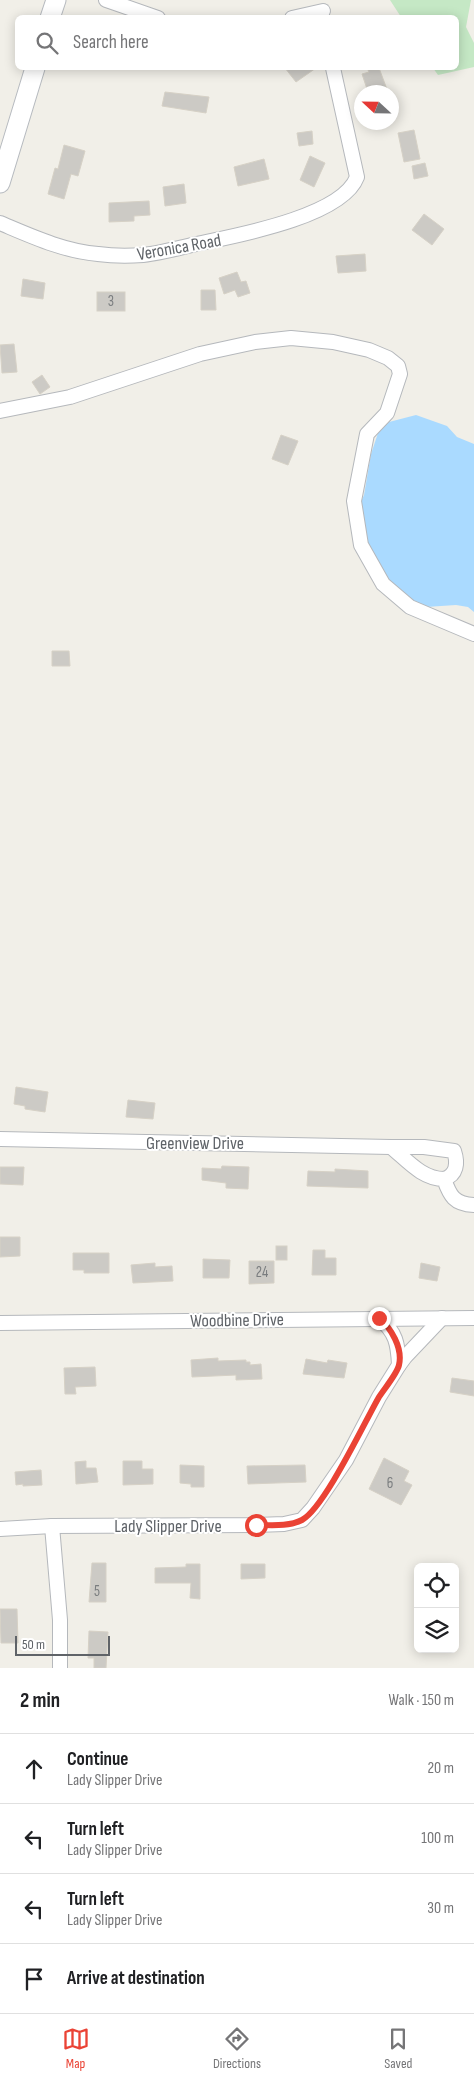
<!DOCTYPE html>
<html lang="en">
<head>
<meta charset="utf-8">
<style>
  :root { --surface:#fff; --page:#f6f6f6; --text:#202124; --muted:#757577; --line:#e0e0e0; --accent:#ea4335 }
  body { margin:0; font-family:"Sofia Sans Condensed",sans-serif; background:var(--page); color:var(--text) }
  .controls { position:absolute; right:15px; bottom:15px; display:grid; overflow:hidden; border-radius:8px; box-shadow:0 2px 12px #0003 }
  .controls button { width:45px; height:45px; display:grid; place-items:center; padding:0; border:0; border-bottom:1px solid var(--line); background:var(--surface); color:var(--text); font:25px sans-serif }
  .compass { position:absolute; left:354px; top:85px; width:45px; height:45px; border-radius:50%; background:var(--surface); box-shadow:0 2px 12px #0003; rotate:292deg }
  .scale { position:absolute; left:15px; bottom:12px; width:95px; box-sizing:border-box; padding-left:5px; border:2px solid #5f6368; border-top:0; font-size:14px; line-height:18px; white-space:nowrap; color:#5f6368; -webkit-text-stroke:4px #fff; paint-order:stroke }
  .stop { position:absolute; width:15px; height:15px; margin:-11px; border:4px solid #ea4335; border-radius:50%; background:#fff }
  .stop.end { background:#ea4335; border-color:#fff; box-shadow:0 1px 5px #0008 }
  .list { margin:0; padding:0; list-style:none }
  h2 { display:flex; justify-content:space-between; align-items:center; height:65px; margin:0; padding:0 20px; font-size:21px }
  h2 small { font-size:16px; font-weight:400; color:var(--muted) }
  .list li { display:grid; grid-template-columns:32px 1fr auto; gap:15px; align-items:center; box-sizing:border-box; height:70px; padding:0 20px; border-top:1px solid var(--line) }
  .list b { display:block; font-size:19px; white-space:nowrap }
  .list p { margin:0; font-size:16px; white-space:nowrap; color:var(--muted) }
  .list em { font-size:16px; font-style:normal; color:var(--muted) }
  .icon { flex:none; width:28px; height:28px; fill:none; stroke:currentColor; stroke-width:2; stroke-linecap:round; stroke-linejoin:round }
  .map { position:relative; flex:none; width:474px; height:1668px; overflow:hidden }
  .search { position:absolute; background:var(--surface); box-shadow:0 2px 12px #0003; left:15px; right:15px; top:15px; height:55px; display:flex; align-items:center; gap:12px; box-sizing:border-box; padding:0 18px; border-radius:8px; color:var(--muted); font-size:19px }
  .sheet { height:345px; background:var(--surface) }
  nav { display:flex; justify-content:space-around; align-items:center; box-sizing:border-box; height:70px; border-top:1px solid var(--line); background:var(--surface); font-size:14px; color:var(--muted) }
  nav a { display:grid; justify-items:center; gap:2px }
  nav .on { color:var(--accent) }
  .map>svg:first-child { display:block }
</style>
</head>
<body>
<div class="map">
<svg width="474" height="1668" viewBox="0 0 474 1668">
  <rect width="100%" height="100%" fill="#f1efe8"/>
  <path fill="#c5e8c5" d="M390 0H471L466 27 474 43V67L438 75 433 68H456V18L401 17Z"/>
  <path fill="#aadaff" d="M416 415 447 426 457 437 474 444V612L468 607 456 605 426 607 404 598 372 561 359 506 364 495 371 454 379 430 389 422Z"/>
  <g fill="#cccac5" stroke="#d6d1c6">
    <path d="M285 68H316L296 82Z"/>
    <path d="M367 68H379L388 92H368L362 74 369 72Z"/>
    <path d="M165 92 209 97 206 113 162 106Z"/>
    <path d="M414 130 420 159 404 162 398 133Z"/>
    <path d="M312 131 313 144 299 146 297 133Z"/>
    <path d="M64 145 85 151 78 176 71 174 64 199 48 194 55 168 58 169Z"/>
    <path d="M310 156 325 163 314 187 300 180Z"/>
    <path d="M264 159 269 179 238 186 234 167Z"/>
    <path d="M425 163 428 176 414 179 412 166Z"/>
    <path d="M184 184 186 203 165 206 163 187Z"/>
    <path d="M149 201 150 215 134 216V221L109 222V203Z"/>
    <path d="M424 214 444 229 432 245 412 230Z"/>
    <path d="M365 254 366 271 338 273 336 256Z"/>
    <path d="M237 272 241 282 246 281 250 293 238 297 235 290 224 294 219 278Z"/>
    <path d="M23 279 45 283 43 299 21 296Z"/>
    <path d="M201 290H215L216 310H201Z"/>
    <rect x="97" y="292" width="28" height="19"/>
    <path d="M14 344 17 372 2 373 0 345Z"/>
    <path d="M42 375 50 387 40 394 32 382Z"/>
    <path d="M281 435 298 441 288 465 272 459Z"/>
    <path d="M52 651H69L70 666H52Z"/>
    <path d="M16 1087 48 1092 45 1112 25 1109V1106L14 1104Z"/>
    <path d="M128 1100 155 1103 153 1119 126 1117Z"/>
    <path d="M222 1166 249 1167 248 1189 226 1188V1183L202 1180V1168L221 1169Z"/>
    <path d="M0 1167H24L23 1185 0 1184Z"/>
    <path d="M335 1169 368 1171V1188L307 1186 308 1171 335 1172Z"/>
    <path d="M0 1237H20V1256L0 1257Z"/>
    <rect x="276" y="1246" width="11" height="14"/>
    <path d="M313 1250H325V1258H336V1275H312Z"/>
    <path d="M73 1253H109V1273H84V1270H73Z"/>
    <path d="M203 1259 230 1260 229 1278H203Z"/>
    <path d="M249 1261H274V1283L249 1284Z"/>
    <path d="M155 1263V1267L172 1266 173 1281 133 1283 131 1265Z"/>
    <path d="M421 1263 440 1267 437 1281 419 1278Z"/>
    <path d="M218 1358V1361L246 1360V1362H250V1365L261 1364 262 1379 236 1380V1375L192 1377 191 1360Z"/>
    <path d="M306 1359 327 1363 328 1360 347 1363 344 1378 303 1374Z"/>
    <path d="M95 1367 96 1386 75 1387 76 1394H65L64 1368Z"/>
    <path d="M452 1378 474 1381V1396L450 1392Z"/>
    <path d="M384 1458 409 1471 404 1481 412 1485 401 1505 369 1489Z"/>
    <path d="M86 1461V1468H96L98 1482 76 1484 75 1462Z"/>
    <path d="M123 1461H142V1469H153V1484L123 1485Z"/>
    <path d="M180 1465 204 1466V1487H191V1484L180 1483Z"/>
    <path d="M305 1465 306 1482 248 1484 247 1466Z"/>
    <path d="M41 1470 42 1485 23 1486V1484L16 1485 15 1472Z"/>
    <path d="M92 1563H106V1602H89Z"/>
    <path d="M186 1564H200V1599L190 1598 191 1583H155V1568L186 1567Z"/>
    <path d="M241 1564H265V1578L241 1579Z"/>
    <path d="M0 1609H17L18 1643H1Z"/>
    <path d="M89 1631 108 1632 106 1668H94V1658H88Z"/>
  </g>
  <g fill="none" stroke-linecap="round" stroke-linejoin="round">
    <g stroke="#b5b8bc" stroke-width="16">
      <g id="street">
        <path d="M106 0 158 18"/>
        <path d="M292 18 323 11"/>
        <path d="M0 223C31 236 63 251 98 254 113 256 128 256 143 255 161 253 179 248 196 244 234 236 342 217 357 177L333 68"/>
        <path d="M0 411 70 397 200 354 255 342 291 338 333 342 369 350 388 358 398 366 400 374 387 413 367 434 354 501 361 545 383 584 410 607 474 634"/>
        <path d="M0 1139 391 1147C407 1160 422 1179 444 1179 450 1196 454 1204 474 1205"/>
        <path d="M391 1147H424L454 1151C458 1163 457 1175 444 1179"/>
        <path d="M0 1323 474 1318"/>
        <path d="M399 1365 405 1357 442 1318"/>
        <path d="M52 1526 60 1620V1668"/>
        <path d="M0 1529 52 1526 256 1525 284 1524 302 1520 313 1508 346 1460 379 1397 399 1365C398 1344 396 1332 379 1318"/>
      </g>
    </g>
    <g stroke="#b6babf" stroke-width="21">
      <g id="secondary">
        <path d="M50 18 56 0"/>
        <path d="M0 183 35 68"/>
      </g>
    </g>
    <use href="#street" stroke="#fff" stroke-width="14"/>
    <use href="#secondary" stroke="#fff" stroke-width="19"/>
  </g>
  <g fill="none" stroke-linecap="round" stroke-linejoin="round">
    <path stroke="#ea4335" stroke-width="6" d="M256 1525C270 1525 289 1527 302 1520 325 1507 364 1423 379 1397 384 1389 397 1374 399 1365 403 1348 391 1328 379 1318"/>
  </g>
  <g text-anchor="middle" stroke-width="4" stroke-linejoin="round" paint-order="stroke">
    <g font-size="15" fill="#7a7d7f">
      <text x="111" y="306">3</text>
      <text x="262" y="1277">24</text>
      <text x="390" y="1488">6</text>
      <text x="97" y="1596">5</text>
    </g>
    <g font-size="18" fill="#5f6368" stroke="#fff">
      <text transform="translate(179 247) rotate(-10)" y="6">Veronica Road</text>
      <text x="195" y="1149">Greenview Drive</text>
      <text transform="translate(237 1320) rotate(-1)" y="6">Woodbine Drive</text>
      <text x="168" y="1532">Lady Slipper Drive</text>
    </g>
  </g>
</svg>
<div class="controls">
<button><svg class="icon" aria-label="locate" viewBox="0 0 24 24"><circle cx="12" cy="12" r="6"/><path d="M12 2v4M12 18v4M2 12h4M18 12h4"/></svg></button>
<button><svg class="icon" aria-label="layers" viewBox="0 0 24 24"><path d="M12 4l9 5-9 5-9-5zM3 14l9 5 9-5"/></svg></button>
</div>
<svg class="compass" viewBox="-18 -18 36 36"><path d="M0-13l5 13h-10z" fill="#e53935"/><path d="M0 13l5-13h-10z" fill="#757577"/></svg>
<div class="scale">50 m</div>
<div class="stop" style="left:256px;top:1525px"></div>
<div class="stop end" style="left:379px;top:1318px"></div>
<div class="search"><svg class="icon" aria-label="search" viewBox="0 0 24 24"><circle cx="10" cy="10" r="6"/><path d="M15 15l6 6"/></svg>Search here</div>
</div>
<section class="sheet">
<h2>2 min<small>Walk · 150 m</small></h2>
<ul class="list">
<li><svg class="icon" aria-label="ahead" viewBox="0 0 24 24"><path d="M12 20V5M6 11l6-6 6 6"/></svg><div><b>Continue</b><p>Lady Slipper Drive</p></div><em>20 m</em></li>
<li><svg class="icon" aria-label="left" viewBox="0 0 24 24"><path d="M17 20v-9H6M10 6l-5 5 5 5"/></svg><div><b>Turn left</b><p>Lady Slipper Drive</p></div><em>100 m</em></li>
<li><svg class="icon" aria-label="left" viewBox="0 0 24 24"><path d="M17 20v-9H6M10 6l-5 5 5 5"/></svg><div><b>Turn left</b><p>Lady Slipper Drive</p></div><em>30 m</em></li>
<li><svg class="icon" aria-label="arrive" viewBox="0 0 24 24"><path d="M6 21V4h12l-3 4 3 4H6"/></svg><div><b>Arrive at destination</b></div></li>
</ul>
</section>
<nav>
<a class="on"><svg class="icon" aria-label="map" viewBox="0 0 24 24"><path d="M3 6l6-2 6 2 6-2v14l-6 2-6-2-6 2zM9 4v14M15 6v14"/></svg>Map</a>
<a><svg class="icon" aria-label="directions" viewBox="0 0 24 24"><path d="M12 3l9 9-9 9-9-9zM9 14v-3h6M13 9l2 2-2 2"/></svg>Directions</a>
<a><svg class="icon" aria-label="saved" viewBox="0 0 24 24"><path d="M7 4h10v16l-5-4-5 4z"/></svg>Saved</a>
</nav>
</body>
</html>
